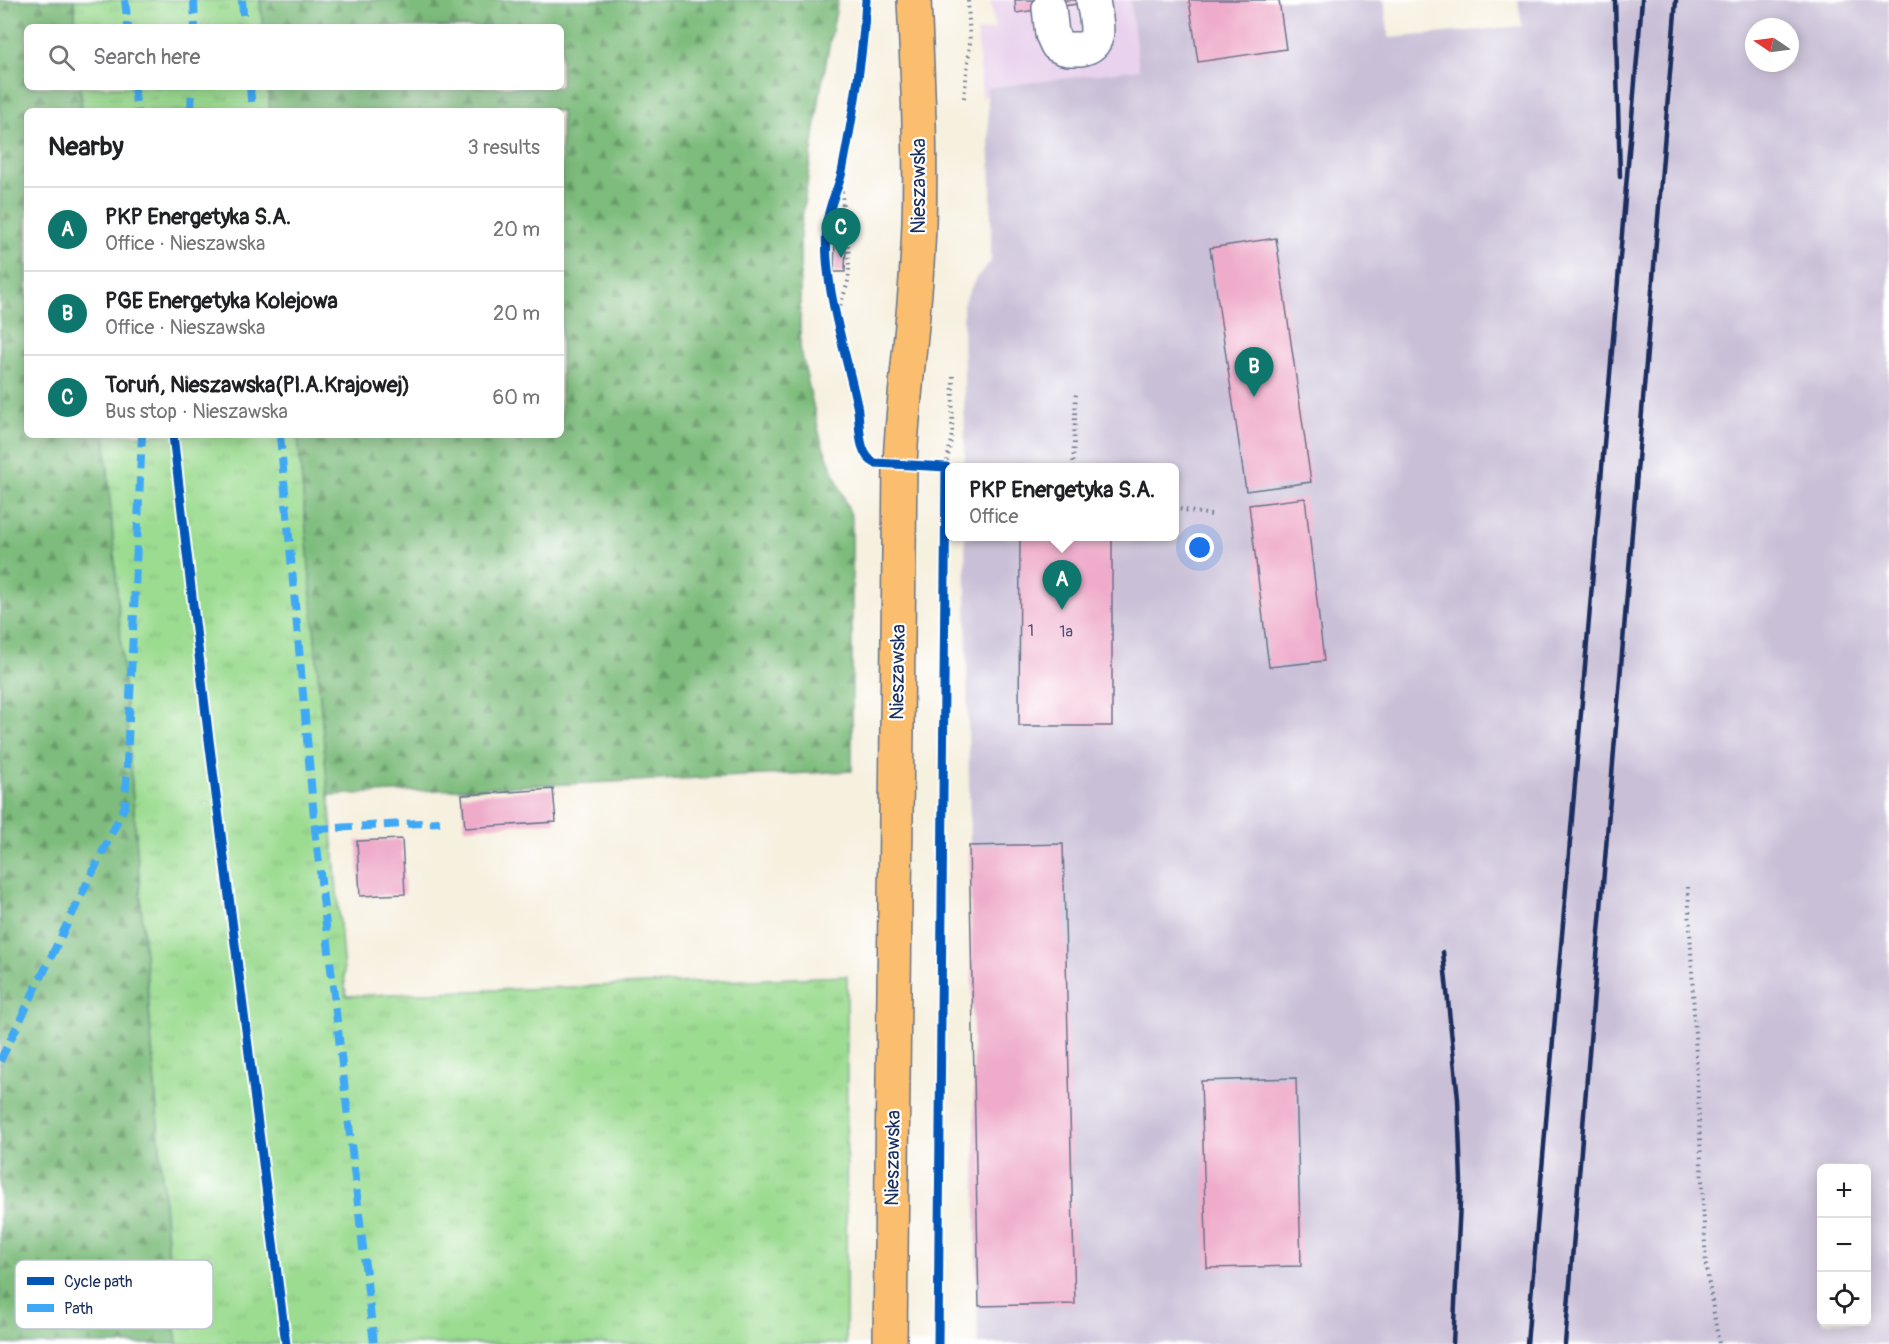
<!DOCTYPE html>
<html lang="en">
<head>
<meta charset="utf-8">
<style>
  :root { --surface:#fff; --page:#f2f2f2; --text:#202124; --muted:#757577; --line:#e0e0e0; --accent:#0f766e }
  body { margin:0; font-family:Pangolin,sans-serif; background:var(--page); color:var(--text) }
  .controls { position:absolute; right:18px; bottom:18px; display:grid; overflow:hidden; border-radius:9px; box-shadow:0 3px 15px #0003 }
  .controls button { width:54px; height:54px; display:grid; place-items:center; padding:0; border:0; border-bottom:2px solid var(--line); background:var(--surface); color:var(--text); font:30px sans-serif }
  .compass { position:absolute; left:1745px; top:18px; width:54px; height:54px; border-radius:50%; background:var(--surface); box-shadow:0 3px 15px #0003; rotate:283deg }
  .you { position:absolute; left:1200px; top:548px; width:21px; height:21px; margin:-15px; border:4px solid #fff; border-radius:50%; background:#1a73e8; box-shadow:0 0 0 9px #1a73e833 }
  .badge { display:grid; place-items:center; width:39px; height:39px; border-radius:50%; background:var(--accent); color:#fff; font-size:20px; font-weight:700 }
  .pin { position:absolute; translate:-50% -50px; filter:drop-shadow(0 2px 3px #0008) }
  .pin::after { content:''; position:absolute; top:32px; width:21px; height:18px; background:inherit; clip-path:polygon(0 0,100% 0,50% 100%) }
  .popup { position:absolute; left:945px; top:463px; width:234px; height:78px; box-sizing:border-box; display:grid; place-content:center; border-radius:9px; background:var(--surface); filter:drop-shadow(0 2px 4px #0005); font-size:20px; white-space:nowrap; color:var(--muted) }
  .popup b { font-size:22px; color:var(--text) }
  .popup::after { content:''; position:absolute; left:50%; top:100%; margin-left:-12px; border:12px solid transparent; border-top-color:var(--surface) }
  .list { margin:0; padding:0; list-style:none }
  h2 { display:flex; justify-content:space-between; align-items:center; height:78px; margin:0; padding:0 24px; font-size:26px }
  h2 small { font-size:20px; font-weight:400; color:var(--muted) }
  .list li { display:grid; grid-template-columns:39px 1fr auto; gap:18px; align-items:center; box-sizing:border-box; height:84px; padding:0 24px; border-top:2px solid var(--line) }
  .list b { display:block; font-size:22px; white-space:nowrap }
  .list p { margin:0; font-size:20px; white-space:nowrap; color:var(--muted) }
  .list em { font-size:20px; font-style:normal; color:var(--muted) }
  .icon { flex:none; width:33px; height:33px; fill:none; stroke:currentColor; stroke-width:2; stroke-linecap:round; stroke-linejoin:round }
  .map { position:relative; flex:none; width:1889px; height:1344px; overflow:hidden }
  .search { position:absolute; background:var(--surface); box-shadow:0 3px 15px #0003; left:24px; top:24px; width:540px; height:66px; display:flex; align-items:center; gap:15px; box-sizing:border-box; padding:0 21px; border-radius:9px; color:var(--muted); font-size:22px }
  .panel { position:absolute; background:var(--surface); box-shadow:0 3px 15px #0003; left:24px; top:108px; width:540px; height:330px; border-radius:9px }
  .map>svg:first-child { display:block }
</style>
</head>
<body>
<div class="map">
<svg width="1889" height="1344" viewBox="0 0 1889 1344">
  <defs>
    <pattern id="grass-tufts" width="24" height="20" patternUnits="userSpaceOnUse" patternTransform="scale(1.5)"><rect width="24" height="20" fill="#9cdc91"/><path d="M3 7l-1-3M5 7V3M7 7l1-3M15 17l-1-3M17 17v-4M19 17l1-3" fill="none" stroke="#86bd7f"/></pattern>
    <pattern id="forest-firs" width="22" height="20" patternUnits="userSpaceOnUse" patternTransform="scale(1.5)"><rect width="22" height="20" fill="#7dbc7b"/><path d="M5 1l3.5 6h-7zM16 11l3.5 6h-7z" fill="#669968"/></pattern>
  </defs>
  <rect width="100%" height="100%" fill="#fff"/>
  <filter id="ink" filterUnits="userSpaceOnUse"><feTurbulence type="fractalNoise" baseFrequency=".0167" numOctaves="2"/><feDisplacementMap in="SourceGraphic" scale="12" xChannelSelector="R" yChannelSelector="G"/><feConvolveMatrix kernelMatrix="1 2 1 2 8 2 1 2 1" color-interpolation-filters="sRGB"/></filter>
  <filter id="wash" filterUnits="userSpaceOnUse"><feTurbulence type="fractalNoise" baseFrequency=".008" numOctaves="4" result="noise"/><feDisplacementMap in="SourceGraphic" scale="24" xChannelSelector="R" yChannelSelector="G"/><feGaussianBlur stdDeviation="1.35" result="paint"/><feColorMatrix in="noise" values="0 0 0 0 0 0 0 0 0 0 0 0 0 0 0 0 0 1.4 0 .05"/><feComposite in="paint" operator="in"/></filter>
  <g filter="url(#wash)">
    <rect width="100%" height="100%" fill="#f6f0df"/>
    <path fill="#e9d2ed" d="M991 0H1134L1144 76 982 97 977 32 995 29Z"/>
    <path fill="#c9bfd7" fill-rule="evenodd" d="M1130 0H1384L1389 38 1522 26 1518 0H1889V1344H978L965 537 1174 536V468H965L963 304 976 278 991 261V187L987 88 1139 69ZM1754 27H1790V63H1754ZM1822 1168H1866V1322H1822Z"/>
    <g fill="url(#grass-tufts)" stroke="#5c8678" stroke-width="1.5">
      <path d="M74 0H260L263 27H76Z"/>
      <path d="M80 87H268L270 111H82Z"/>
      <path d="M105 435H298L346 996 847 976 846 1344H177L172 1307Z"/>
    </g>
    <g fill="url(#forest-firs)" stroke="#4c766c" stroke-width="1.5">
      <path d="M0 0H74L76 27H27V87H80L82 111H27V435H105L172 1307 177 1344H0Z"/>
      <path d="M260 0H838L821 88 800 232V347L821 441 852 518V771L328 795 298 435H561V111H270L268 87H561V27H263Z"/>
    </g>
    <g id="blocks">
      <g fill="#efacca">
        <path d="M1015 0H1077V4L1016 13Z"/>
        <path d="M1189 0H1279L1286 49 1198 62Z"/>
        <path d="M1276 238 1311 482 1246 491 1210 248Z"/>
        <path d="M835 242H846L845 272H834Z"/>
        <path d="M1305 498 1324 661 1269 667 1249 505Z"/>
        <path d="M1020 536H1112V726H1019Z"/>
        <path d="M553 789 556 822 465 828 462 795Z"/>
        <path d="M402 839 405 894 360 896 357 841Z"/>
        <path d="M1063 844 1075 1304 979 1306 969 846Z"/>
        <path d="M1296 1078 1301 1266 1207 1268 1201 1081Z"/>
      </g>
    </g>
  </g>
  <g filter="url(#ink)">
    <use href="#blocks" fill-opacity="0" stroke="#68738b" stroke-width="1.5"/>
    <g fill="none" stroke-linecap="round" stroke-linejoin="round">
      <g stroke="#68738b" stroke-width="36">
        <path id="minor" d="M1049 8 1052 34 1057 45C1065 50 1071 49 1080 49 1106 46 1095 18 1093 0"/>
      </g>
      <g stroke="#68738b" stroke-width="36">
        <path id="major" d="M890 1344 900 464C903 397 913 331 917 264 923 177 918 87 914 0"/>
      </g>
      <g stroke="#68738b" stroke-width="4" stroke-dasharray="1.5 4.5" stroke-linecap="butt">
        <path d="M964 98 970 44 968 0"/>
        <path d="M838 317C839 302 849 287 849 272 850 239 840 208 842 175"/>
        <path d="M946 467 952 434 953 375"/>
        <path d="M1073 468 1076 392"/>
        <path d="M1174 508 1211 515"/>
        <path d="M1688 887 1706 1266 1719 1344"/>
      </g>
      <use href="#minor" stroke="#fff" stroke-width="33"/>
      <use href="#major" stroke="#fabe6e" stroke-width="33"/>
      <g stroke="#1b2f5e" stroke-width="4.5">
        <path d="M1615 0 1620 177"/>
        <path d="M1443 952 1458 1099 1461 1182 1453 1344"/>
        <path d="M1527 1344 1642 0"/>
        <path d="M1565 1344 1676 0"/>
      </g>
      <g stroke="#3fa9f5" stroke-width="8" stroke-dasharray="15 8" stroke-linecap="butt">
        <path d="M125 0 128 27"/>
        <path d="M194 0 195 27"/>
        <path d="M242 0 244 27"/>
        <path d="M134 87 137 111"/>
        <path d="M250 87 252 111"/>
        <path d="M191 111 192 87"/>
        <path d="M280 435 315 829 374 1344"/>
        <path d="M315 829 440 822"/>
        <path d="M0 1061 125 806 142 435"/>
      </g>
      <g stroke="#fff" stroke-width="13">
        <g id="cycleway">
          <path d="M866 0C863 57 853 116 842 172 838 191 828 205 827 225 822 283 845 348 857 405 861 423 856 454 875 463L946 467 938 1344"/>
          <path d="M173 435 208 732 286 1344"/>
        </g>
      </g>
      <use href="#cycleway" stroke="#0057b8" stroke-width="9"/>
    </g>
  </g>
  <g text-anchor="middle" stroke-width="4.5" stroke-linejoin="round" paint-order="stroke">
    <g font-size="16" fill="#504e79">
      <text x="1031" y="636">1</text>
      <text x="1066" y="637">1a</text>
    </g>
    <g font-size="20" fill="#1b2f5e" stroke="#fff">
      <text transform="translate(918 186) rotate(-90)" y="7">Nieszawska</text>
      <text transform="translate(897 672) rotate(-89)" y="7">Nieszawska</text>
      <text transform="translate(892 1158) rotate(-89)" y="7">Nieszawska</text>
    </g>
  </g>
  <rect x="15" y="1260" width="198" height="69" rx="9" fill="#fff" stroke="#bbc1cf" stroke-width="1.5"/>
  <rect x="27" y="1277" width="27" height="8" fill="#0057b8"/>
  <rect x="27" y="1304" width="27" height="8" fill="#3fa9f5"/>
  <g font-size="16" fill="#1b2f5e">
    <text x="64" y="1287">Cycle path</text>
    <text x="64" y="1314">Path</text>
  </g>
</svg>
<div class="controls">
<button>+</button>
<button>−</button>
<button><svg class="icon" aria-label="locate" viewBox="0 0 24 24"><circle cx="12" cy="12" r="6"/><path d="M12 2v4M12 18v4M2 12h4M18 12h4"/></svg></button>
</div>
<svg class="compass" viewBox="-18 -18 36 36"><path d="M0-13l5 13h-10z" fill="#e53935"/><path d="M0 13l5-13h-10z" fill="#757577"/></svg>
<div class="you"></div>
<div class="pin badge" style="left:1062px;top:610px">A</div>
<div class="popup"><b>PKP Energetyka S.A.</b>Office</div>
<div class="pin badge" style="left:1254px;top:397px">B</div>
<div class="pin badge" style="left:841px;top:258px">C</div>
<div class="search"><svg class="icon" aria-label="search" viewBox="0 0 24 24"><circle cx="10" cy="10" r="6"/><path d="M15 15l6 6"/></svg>Search here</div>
<section class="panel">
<h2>Nearby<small>3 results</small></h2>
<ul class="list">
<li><span class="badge">A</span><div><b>PKP Energetyka S.A.</b><p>Office · Nieszawska</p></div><em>20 m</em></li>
<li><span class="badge">B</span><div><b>PGE Energetyka Kolejowa</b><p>Office · Nieszawska</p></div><em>20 m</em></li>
<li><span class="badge">C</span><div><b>Toruń, Nieszawska(Pl.A.Krajowej)</b><p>Bus stop · Nieszawska</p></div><em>60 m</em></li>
</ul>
</section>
</div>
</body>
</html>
